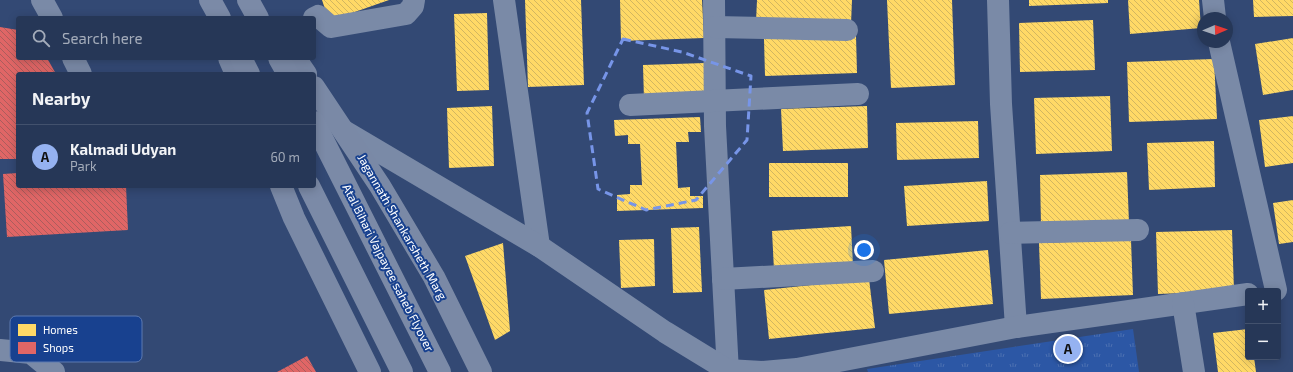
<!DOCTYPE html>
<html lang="en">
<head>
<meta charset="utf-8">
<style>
  :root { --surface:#263757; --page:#324261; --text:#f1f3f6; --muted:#a4acba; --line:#42516d; --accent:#95b2f1 }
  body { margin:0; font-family:"Exo 2",sans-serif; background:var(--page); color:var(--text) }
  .controls { position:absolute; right:12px; bottom:12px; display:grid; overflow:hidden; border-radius:4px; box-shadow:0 2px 10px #0003 }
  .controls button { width:36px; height:36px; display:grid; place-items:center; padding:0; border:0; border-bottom:1px solid var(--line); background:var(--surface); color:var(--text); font:20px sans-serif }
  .compass { position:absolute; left:1197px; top:12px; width:36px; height:36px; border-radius:50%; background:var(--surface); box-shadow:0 2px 10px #0003; rotate:88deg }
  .you { position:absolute; left:864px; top:250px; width:14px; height:14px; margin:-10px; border:3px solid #fff; border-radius:50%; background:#1a73e8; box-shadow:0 0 0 6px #1a73e833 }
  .badge { display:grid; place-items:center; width:26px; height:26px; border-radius:50%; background:var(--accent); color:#111; font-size:13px; font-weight:700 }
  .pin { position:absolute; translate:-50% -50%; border:2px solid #fff; box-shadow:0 1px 4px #0006 }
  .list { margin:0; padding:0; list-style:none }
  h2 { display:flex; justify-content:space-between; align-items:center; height:52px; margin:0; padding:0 16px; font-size:17px }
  h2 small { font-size:13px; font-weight:400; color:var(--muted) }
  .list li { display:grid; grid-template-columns:26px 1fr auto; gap:12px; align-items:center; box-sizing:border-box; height:64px; padding:0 16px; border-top:1px solid var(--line) }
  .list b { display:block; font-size:15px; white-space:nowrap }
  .list p { margin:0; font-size:13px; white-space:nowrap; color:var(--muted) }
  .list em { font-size:13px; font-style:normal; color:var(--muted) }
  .icon { flex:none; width:22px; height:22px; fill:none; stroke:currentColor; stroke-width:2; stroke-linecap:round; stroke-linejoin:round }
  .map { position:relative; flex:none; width:1293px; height:372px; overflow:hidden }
  .search { position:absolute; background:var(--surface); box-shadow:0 2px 10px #0003; left:16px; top:16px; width:300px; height:44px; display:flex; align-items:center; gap:10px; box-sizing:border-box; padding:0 14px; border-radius:4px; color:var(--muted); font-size:15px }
  .panel { position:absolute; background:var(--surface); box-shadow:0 2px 10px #0003; left:16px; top:72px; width:300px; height:116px; border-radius:4px }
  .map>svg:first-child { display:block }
</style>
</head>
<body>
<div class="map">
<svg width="1293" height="372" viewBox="0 0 1293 372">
  <defs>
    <pattern id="grass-tufts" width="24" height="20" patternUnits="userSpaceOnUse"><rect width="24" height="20" fill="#2c57a5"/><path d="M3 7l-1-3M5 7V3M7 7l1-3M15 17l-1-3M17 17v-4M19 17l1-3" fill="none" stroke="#4c70b2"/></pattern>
    <pattern id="homes-back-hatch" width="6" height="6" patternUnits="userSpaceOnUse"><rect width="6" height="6" fill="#ffd966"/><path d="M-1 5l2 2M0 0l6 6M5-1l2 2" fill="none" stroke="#d2b660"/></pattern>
    <pattern id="shops-back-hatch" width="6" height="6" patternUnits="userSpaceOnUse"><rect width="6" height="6" fill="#e06666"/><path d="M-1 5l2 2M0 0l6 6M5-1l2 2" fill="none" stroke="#ac5d5d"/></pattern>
  </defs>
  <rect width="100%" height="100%" fill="#334974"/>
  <path fill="url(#grass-tufts)" d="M1133 329 1139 372H868L867 369Z"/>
  <g fill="url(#homes-back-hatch)">
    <path d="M322 0H389L329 21Z"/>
    <path d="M525 0H581L584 85 528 87Z"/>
    <path d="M620 0H702L704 38 621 41Z"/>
    <path d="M757 0H852L851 24 756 22Z"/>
    <path d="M887 0H952L955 85 891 88Z"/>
    <path d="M1029 0H1108V3L1029 6Z"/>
    <path d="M1128 0H1199L1201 28 1130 34Z"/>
    <path d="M1253 0H1293V16L1254 17Z"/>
    <path d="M487 13 489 90 457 91 454 14Z"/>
    <path d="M1093 20 1095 70 1020 72 1019 23Z"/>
    <path d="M856 36 857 73 765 76 764 39Z"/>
    <path d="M1293 38V90L1263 95 1255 44Z"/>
    <path d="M1214 59 1217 119 1129 122 1127 62Z"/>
    <path d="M705 63 707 98 644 100 643 65Z"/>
    <path d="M1110 96 1112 151 1036 154 1034 98Z"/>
    <path d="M492 106 494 166 449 168 447 108Z"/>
    <path d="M867 106 868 148 783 151 781 109Z"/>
    <path d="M1293 116V163L1265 167 1259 120Z"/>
    <path d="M700 117 701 132H688L689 142H676L678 188 690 187V196H703V208L617 211V195L630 194V185H642L640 144H628V135L615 136 614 120Z"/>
    <path d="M978 121 979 158 897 160 896 123Z"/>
    <path d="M1214 141 1215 187 1149 190 1147 143Z"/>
    <rect x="769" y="163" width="79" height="34"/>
    <path d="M1127 172 1129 223 1041 226 1040 175Z"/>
    <path d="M987 181 989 221 907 226 904 186Z"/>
    <path d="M1293 200V242L1279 244 1273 203Z"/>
    <path d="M851 226 853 265 774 270 772 231Z"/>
    <path d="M699 227 702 292 673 293 671 228Z"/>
    <path d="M1232 230 1234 291 1158 294 1156 232Z"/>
    <path d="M654 239 655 286 621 288 619 240Z"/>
    <path d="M1131 240 1133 295 1041 299 1039 243Z"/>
    <path d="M503 243 510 331 495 340 465 256Z"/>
    <path d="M988 250 993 304 889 314 884 260Z"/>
    <path d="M869 279 875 328 769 339 764 290Z"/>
    <path d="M1248 329V357H1254L1256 372H1218L1213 333Z"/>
  </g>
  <g fill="url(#shops-back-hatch)">
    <path d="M0 27 18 30V58H47L56 74H18V159H0Z"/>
    <path d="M18 173V186H126L128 230 7 237 3 174Z"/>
    <path d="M307 356 316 372H277Z"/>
  </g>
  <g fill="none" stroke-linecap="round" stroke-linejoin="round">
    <g stroke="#7a8aa7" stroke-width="22">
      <path d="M42 0 52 18"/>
      <path d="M504 0 539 246"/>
      <path d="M714 0 715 126 728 372"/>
      <path d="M998 0 1001 104 1016 327"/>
      <path d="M1213 0 1215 18"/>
      <path d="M314 18 318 16 331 27 406 14 413 6 414 0"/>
      <path d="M715 27 847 30"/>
      <path d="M1219 42 1276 290"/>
      <path d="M73 58 81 74"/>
      <path d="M630 105 858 94"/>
      <path d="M344 131 539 246 665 332 727 370 762 372 797 369 1016 327 1248 294"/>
      <path d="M1010 233 1138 230"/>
      <path d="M723 279 873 271"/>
      <path d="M1183 303 1194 372"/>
      <path d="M0 350 31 353 54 372"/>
    </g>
    <g stroke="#7a89a6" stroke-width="22">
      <path d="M229 58 236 74"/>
      <path d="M295 58 306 74"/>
      <path d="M314 87 380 186 434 277 481 372"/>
      <path d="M281 186 294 218 370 372"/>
    </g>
    <g stroke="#7b8aa7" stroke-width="22">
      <path d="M210 0 220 18"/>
      <path d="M248 0 258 18"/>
      <path d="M241 58 249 74"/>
      <path d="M279 58 288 74"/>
      <path d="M314 122 440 372"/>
      <path d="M309 186 402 372"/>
    </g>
  </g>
  <path fill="none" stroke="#7795e8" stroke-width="3" stroke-dasharray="8 5" stroke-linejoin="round" d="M623 39 682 52 751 76 747 140 696 200 646 210 598 189 587 113Z"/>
  <g text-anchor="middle" stroke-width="4" stroke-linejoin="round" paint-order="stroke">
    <g font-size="12" fill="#fff" stroke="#18418f">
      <text transform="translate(402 227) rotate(60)" y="4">Jagannath Shankarsheth Marg</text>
      <text transform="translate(388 268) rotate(63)" y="4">Atal Bihari Vajpayee saheb Flyover</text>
    </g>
  </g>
  <rect x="10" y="316" width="132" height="46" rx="6" fill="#18418f" stroke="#5d7ab1" stroke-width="1"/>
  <rect x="18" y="324" width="18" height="12" fill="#ffd966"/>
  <rect x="18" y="342" width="18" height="12" fill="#e06666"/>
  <g font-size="11" fill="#fff">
    <text x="43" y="334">Homes</text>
    <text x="43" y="352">Shops</text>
  </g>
</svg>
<div class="controls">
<button>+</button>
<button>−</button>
</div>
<svg class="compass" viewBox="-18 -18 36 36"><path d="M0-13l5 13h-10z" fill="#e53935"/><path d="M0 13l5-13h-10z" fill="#a4acba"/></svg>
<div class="you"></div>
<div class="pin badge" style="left:1068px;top:349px">A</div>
<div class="search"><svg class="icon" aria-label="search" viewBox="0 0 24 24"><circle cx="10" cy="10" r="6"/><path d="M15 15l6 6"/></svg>Search here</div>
<section class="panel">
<h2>Nearby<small></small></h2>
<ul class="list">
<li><span class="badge">A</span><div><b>Kalmadi Udyan</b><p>Park</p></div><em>60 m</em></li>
</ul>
</section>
</div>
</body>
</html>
